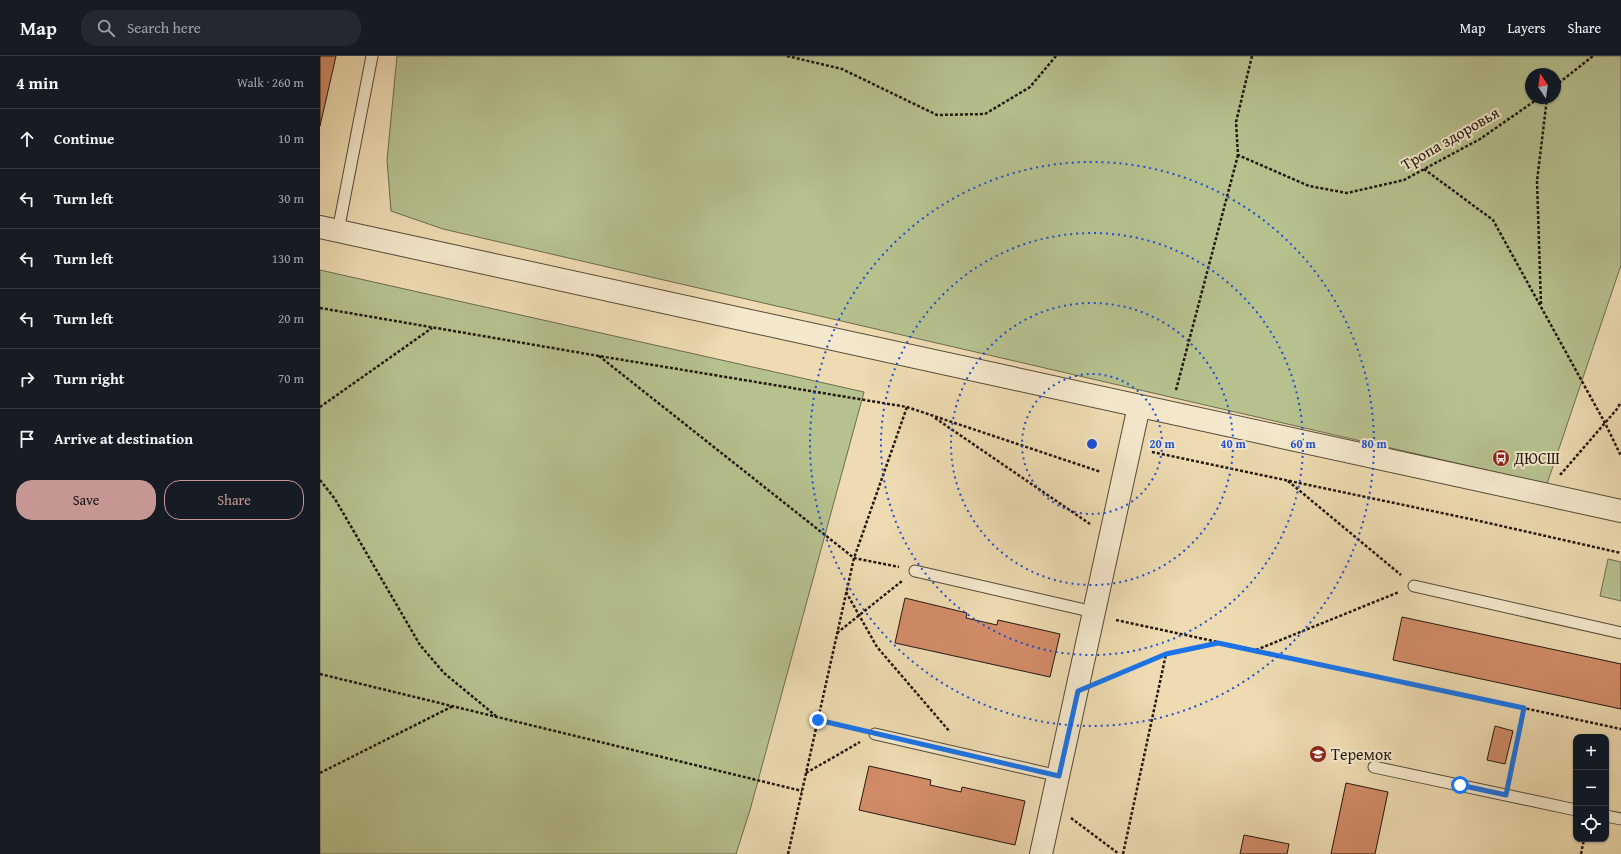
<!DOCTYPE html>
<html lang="en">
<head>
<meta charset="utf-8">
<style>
  :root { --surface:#171b24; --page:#242831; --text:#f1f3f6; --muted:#9ea1a6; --line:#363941; --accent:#c59692 }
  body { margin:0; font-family:"Gentium Book Plus",serif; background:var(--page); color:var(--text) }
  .controls { position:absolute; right:12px; bottom:12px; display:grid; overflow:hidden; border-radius:8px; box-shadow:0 1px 3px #0004 }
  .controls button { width:36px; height:36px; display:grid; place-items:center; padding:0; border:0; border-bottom:1px solid var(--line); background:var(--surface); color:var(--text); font:20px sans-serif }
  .compass { position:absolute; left:1205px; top:12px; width:36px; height:36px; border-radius:50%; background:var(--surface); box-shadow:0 1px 3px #0004; rotate:347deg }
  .stop { position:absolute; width:12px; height:12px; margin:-9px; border:3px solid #1a73e8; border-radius:50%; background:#fff }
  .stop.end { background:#1a73e8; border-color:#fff; box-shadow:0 1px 4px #0008 }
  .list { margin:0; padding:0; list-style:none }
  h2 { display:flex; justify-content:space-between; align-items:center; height:52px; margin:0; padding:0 16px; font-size:17px }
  h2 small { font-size:13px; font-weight:400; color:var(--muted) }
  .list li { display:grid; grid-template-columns:26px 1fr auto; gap:12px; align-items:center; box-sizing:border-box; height:60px; padding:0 16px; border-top:1px solid var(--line) }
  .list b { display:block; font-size:15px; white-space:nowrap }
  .list em { font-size:13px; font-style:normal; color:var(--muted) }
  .actions { display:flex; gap:8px; padding:12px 16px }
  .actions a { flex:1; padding:9px 0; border:1px solid var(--accent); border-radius:16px; text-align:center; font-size:14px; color:var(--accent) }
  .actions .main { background:var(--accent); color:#111 }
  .icon { flex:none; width:22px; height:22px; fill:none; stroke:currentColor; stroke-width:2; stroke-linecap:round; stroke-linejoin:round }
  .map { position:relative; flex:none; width:1301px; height:798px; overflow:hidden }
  header { display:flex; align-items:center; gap:24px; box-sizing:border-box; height:56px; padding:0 20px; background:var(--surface); border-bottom:1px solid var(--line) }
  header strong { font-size:19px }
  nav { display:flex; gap:22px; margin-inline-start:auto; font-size:14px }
  .search { width:280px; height:36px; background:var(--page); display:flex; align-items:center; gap:10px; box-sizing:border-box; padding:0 14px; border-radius:16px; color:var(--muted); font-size:15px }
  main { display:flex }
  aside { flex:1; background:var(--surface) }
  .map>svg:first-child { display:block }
</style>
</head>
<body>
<header>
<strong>Map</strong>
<div class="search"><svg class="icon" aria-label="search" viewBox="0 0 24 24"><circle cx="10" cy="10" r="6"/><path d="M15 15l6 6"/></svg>Search here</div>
<nav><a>Map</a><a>Layers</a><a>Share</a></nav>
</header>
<main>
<aside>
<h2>4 min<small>Walk · 260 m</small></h2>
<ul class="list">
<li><svg class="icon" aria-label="ahead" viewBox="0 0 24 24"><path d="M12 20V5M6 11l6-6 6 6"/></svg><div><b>Continue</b></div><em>10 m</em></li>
<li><svg class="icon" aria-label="left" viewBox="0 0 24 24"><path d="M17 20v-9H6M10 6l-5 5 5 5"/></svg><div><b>Turn left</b></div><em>30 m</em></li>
<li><svg class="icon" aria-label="left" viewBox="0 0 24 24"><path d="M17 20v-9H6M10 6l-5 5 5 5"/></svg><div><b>Turn left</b></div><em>130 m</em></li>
<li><svg class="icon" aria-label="left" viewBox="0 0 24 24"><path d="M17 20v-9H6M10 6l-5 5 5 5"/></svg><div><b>Turn left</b></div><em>20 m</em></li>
<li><svg class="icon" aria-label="right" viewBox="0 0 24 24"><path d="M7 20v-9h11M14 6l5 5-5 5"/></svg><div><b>Turn right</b></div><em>70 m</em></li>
<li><svg class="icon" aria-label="arrive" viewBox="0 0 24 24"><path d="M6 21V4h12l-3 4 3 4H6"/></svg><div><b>Arrive at destination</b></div></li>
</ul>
<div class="actions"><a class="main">Save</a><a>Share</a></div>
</aside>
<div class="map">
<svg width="1301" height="798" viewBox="0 0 1301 798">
  <rect width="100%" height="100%" fill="#eedbb1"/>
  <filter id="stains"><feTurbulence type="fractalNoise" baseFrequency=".005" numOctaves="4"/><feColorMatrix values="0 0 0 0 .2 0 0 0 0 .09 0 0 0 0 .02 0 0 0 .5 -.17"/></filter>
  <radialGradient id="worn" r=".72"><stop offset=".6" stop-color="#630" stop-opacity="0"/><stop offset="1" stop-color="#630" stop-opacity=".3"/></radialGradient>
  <g fill="#b6c18e" stroke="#6c6c50" fill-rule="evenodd">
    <path d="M77 0H1301V209L1227 428 123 173 71 155 67 104ZM1211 18H1235V42H1211Z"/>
    <path d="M0 214 544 336 430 754 416 798H0Z"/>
    <path d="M1288 503 1301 506V545L1280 540Z"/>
  </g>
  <g fill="#d28c68" stroke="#221811">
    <path d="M0 0H16L0 70Z"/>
    <path d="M585 542 647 557 646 562 677 569 678 564 740 578 730 621 575 587Z"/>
    <path d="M1082 561 1301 608V653L1073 604Z"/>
    <path d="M1175 670 1193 675 1185 708 1167 704Z"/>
    <path d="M549 710 611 724 610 729 641 736 642 731 705 745 695 789 539 754Z"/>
    <path d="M1026 727 1068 736 1055 798H1011Z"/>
    <path d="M924 779 969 788 967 798H920Z"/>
  </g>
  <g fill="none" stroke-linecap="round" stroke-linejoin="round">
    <g stroke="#554939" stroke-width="13">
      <g id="service">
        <path d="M18 175 52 0"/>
        <path d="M595 515 774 556"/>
        <path d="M1094 530 1301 577"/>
        <path d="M555 678 739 720"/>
        <path d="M1054 711 1256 754"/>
        <path d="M1286 760 1301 763"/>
      </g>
    </g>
    <g stroke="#554939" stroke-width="24">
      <path id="minor" d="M721 798 819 350"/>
    </g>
    <g stroke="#554939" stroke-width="24">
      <path id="tertiary" d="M0 171 1301 455"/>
    </g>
    <g stroke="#221811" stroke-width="2.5" stroke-dasharray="3 2" stroke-linecap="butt">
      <path d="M467 0 522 13 617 59 665 58 710 31 736 0"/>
      <path d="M932 0 916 66 918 99 989 130 1027 137 1084 124 1160 83 1219 42"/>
      <path d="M1235 30 1273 0"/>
      <path d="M1104 113 1173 164 1285 367 1301 400"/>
      <path d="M1221 248 1217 125 1227 42"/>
      <path d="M0 252 279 300 587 351 781 416"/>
      <path d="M279 300 534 502 579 511"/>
      <path d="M856 334 918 99"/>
      <path d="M0 351 112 272"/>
      <path d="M615 362 770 468"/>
      <path d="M832 396 1155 464 1301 497"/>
      <path d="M1240 417 1241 418 1297 353 1301 346"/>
      <path d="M0 424 15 443 100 589 124 617 176 660"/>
      <path d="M968 425 1081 519"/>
      <path d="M526 536 557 591 630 676"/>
      <path d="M796 564 1301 673"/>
      <path d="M517 577 582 525"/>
      <path d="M936 594 1079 536"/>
      <path d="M0 618 482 735"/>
      <path d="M782 625 846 598 897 587"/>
      <path d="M498 664 538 674"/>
      <path d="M0 717 133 650"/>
      <path d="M486 717 540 686"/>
      <path d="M1190 722 1204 652"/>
      <path d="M751 762 799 798"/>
      <path d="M468 798 534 502 587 351"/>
      <path d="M803 798 846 598"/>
      <path d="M1261 798 1264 783"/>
    </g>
    <use href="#service" stroke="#f4e8cc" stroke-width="11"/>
    <use href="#minor" stroke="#f4e8cc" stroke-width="22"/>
    <use href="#tertiary" stroke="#f4e8cc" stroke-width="22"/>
  </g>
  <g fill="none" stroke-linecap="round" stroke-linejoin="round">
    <path stroke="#1a73e8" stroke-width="5" d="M498 664 739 720 758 635 846 598 898 587 1204 652 1186 739 1140 729"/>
  </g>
  <g fill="none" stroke="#1d4ed8" stroke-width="2" stroke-dasharray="2 4">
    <circle cx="772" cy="388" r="70"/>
    <circle cx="772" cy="388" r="141"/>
    <circle cx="772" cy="388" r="211"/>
    <circle cx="772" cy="388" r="282"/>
  </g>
  <defs>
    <g id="bus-disc" transform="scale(0.9)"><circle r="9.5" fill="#8f2418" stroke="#f4e8cc"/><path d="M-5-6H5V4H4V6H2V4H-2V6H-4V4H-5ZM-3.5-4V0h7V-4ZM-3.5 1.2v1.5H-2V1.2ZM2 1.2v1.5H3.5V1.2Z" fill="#fff"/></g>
    <g id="school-disc" transform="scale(0.9)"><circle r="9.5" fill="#8f2418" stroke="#f4e8cc"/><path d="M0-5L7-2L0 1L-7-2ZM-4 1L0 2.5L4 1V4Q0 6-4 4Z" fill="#fff"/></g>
  </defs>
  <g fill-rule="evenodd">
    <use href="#bus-disc" x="1181" y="402"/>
    <use href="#school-disc" x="998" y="698"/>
  </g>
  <g text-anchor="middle" stroke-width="4" stroke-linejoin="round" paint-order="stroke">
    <g font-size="16" fill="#221811" stroke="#f4e8cc">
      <text transform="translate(1130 82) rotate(-30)" y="6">Тропа здоровья</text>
    </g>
    <g font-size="16" fill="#221811" stroke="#f4e8cc" text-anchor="start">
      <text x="1194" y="408">ДЮСШ</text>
      <text x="1011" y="704">Теремок</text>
    </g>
  </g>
  <circle cx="772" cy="388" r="6" fill="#1d4ed8" stroke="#f4e8cc" stroke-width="2"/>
  <g font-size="12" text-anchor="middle" font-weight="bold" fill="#1d4ed8" stroke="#f4e8cc" stroke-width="4" stroke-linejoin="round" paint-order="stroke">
    <text x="842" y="392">20 m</text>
    <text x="913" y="392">40 m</text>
    <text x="983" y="392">60 m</text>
    <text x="1054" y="392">80 m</text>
  </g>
  <rect width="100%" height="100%" filter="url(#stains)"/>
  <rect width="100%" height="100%" fill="url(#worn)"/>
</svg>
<div class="controls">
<button>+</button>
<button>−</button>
<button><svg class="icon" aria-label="locate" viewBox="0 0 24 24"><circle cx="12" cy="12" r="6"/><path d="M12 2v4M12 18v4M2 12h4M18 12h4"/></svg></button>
</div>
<svg class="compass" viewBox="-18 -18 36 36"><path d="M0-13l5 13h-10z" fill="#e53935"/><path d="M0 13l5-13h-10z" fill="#9ea1a6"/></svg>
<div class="stop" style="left:1140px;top:729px"></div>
<div class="stop end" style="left:498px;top:664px"></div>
</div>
</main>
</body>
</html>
